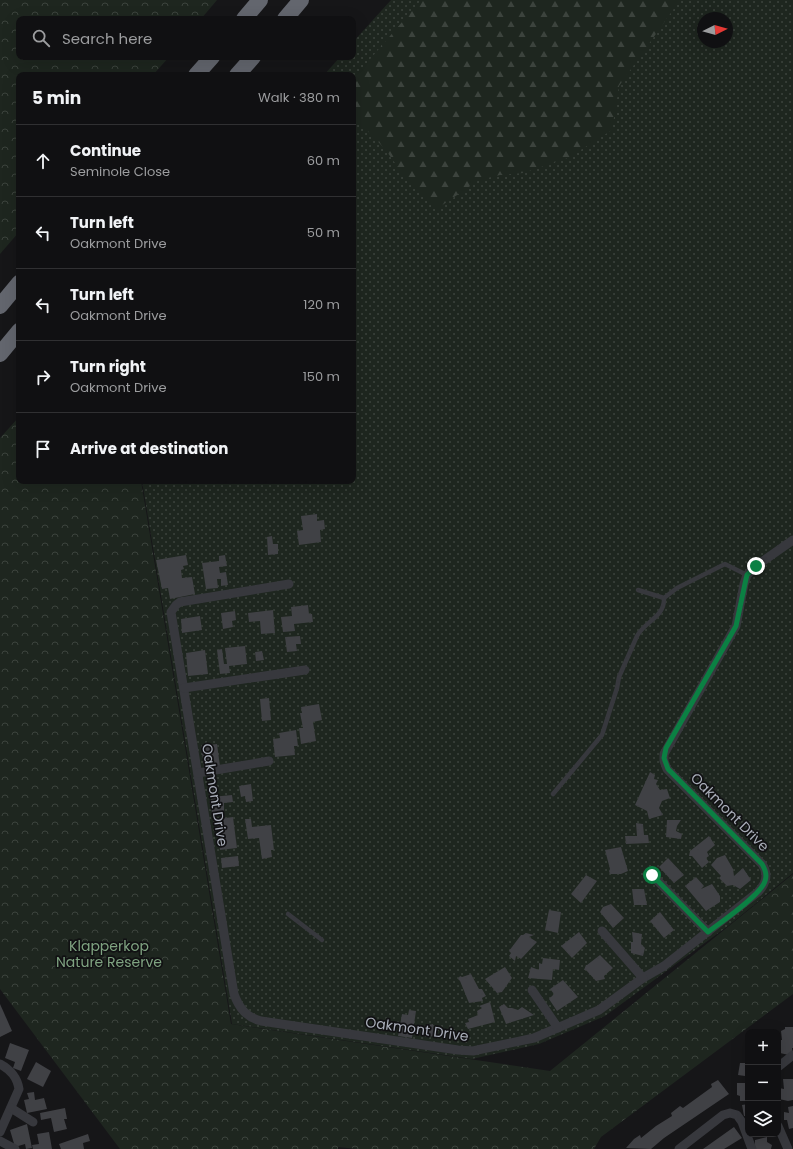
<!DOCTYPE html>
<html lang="en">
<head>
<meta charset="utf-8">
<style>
  :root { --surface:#101012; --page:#19191b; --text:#f1f3f6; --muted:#9c9d9f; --line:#303032 }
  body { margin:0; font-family:Poppins,sans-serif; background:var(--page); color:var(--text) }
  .controls { position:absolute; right:12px; bottom:12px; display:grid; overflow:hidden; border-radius:8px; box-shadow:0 4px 16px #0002 }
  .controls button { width:36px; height:36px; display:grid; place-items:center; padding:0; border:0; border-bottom:1px solid var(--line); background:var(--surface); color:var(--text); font:20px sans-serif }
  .compass { position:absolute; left:697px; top:12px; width:36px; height:36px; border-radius:50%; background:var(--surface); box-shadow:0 4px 16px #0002; rotate:85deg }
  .stop { position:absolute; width:12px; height:12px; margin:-9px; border:3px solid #0b8043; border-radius:50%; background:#fff }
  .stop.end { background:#0b8043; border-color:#fff; box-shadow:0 1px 4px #0008 }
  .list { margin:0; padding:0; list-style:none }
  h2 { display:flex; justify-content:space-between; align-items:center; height:52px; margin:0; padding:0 16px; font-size:17px }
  h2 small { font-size:13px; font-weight:400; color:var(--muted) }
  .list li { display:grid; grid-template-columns:26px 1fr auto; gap:12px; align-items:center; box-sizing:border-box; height:72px; padding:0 16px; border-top:1px solid var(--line) }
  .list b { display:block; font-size:15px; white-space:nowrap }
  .list p { margin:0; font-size:13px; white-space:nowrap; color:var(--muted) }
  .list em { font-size:13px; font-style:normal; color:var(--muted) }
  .icon { flex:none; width:22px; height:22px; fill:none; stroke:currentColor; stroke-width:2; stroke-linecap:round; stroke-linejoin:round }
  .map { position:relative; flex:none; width:793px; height:1149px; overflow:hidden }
  .search { position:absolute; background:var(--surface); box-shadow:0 4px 16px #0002; left:16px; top:16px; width:340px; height:44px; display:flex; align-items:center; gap:10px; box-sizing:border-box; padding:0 14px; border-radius:8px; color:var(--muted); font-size:15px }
  .panel { position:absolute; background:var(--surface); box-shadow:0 4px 16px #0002; left:16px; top:72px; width:340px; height:412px; border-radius:8px }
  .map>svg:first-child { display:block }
</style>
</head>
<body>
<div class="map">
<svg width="793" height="1149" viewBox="0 0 793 1149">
  <defs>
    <pattern id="grass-dots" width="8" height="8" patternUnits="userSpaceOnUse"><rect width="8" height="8" fill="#1e261f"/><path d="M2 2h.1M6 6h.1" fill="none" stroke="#3c433d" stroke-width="1.8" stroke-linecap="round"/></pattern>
    <pattern id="forest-firs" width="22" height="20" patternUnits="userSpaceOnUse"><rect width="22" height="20" fill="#1e261f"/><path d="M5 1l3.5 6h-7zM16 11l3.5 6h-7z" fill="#3c433d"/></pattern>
    <pattern id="park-crowns" width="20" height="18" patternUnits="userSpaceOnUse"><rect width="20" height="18" fill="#1e261f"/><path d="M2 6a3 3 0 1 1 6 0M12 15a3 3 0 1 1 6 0" fill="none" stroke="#3c433d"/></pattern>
  </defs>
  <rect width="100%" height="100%" fill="#161618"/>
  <path fill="url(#grass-dots)" fill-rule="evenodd" d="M391 0H793V873L728 926 605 1016 539 1044 472 1059 232 1024 142 481H353V75H324L340 57H353V42ZM703 18H727V42H703Z"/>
  <path fill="url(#forest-firs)" d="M421 0H680L619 86 612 130 568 158 523 173 500 175 479 180 438 208 405 177 385 149 353 116V79Z"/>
  <g fill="url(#park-crowns)">
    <path d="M0 0H217L201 19H19V57H169L153 75H19V232L0 254Z"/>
    <path d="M19 417V481H141L231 1024 550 1071 793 874V994L601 1137 594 1149H358L338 1147V1149H120L0 989V438Z"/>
  </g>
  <g fill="#404145">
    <path d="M317 514V521L324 520 325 529 320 530 321 542 299 545 297 531 303 530 301 516Z"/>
    <path d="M272 536 273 544H278V554L268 555 267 537Z"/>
    <path d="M186 555 188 565 183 566 184 569 181 570 182 578 192 577 195 594 170 599 168 588 162 589 156 560Z"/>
    <path d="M225 555 227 566 219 567 220 573 226 572 228 585 221 586V579H217L218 588 206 589 202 563 219 561V556Z"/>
    <path d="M308 605 309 614H312L313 622 294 624 295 631 283 632 281 617 292 616 291 607Z"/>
    <path d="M273 610 275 633 261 634 260 621 249 622 248 613Z"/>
    <path d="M235 611 236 620 232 621 233 627 223 629 221 613Z"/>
    <path d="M200 616 202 630 182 633 181 619Z"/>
    <path d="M300 636 301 644H296L297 651 287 652 285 637Z"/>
    <path d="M245 646 247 664 229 666 230 673 220 674 217 650 222 649 224 664H227L225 648Z"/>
    <path d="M205 650 208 674 188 676 186 653Z"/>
    <path d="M262 651 264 660 256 661 255 652Z"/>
    <path d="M269 698 271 720 262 721 260 699Z"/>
    <path d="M319 704 322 720 313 722 316 741 301 744 299 728H303L300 713H302L301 707Z"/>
    <path d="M296 730 298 746H294L295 755 275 757 273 739 280 738 279 733Z"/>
    <path d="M217 744 220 766 204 768 201 746Z"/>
    <path d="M650 772 655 775 654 779 658 780 656 784 660 790 667 789 670 798 662 801 659 808 663 815 649 819 647 811 635 805Z"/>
    <path d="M251 784 253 801 246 802 245 796 241 797 239 786Z"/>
    <path d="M232 795 233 802 224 803V815L212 816 211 797Z"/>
    <path d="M233 817 237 848 220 850 217 819Z"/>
    <path d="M245 819H251L252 827 271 825 274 850H271L272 857 262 859 259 838 248 839Z"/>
    <path d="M667 820H681L677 826 676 831 682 834 681 839 666 837Z"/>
    <path d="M636 823 643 824 644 835H648L649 843 626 844 625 836H637Z"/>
    <path d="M709 836 715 845 707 852 709 856 706 858 709 862 702 868 692 856H689L690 851Z"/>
    <path d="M621 847 628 871 621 874H610L609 871 610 869 605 850Z"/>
    <path d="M725 855 733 869 734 876 743 868 751 880 740 889 733 885 727 886 719 878 721 876 711 865 717 858Z"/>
    <path d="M238 856 239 866 222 868 221 858Z"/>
    <path d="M668 858 684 875 674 883 659 867Z"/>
    <path d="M586 875 597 881 581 903 571 894Z"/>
    <path d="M696 877 704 886 701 889 712 884 720 896V902L706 911 685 886Z"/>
    <path d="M632 889H644L647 905H634Z"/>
    <path d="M611 904 624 918 613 928 600 912 603 907Z"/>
    <path d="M549 910 561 912 558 933 545 930Z"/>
    <path d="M660 912 674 930 664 938 650 921Z"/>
    <path d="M579 932 587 943 572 958 561 946Z"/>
    <path d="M632 932 642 934 641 944 645 948 643 956 631 953V942H633Z"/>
    <path d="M526 933 534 935 529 937 537 942 521 959 516 956 515 961 509 956 511 953 509 951 521 935H523Z"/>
    <path d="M600 955 613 968 604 976 605 979 596 981 586 970H584L586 965H587Z"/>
    <path d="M543 958 560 960 559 970 553 969 552 980 528 978 531 967 539 970V963L542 964Z"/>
    <path d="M505 967 512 978 502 992 497 993 485 979Z"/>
    <path d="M471 974 479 989H482L486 996 482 998 483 1001 469 1003 460 981 458 979 460 976 462 977Z"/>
    <path d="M563 980 578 997 557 1011 549 999 554 994 550 989Z"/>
    <path d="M490 1002 495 1022 468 1029 465 1023 469 1022 468 1019 478 1015 477 1011 482 1008 479 1006Z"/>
    <path d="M0 1004 12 1031 0 1037Z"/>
    <path d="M504 1004 508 1008H512L518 1010 522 1007 534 1015 506 1024 499 1007Z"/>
    <path d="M409 1010 416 1011 412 1038 398 1036 402 1014 408 1015Z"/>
    <path d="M433 1024 435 1036 425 1037 424 1026Z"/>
    <path d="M785 1027H793V1048H792L793 1056 780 1053V1049H778V1040H782L781 1031 785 1029Z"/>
    <path d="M10 1043 29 1050 21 1071 13 1068 15 1062 5 1058Z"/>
    <path d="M36 1062 51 1071 43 1087 27 1079Z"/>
    <path d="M740 1063H746L748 1065V1101H740V1096L737 1095V1083H746L745 1076 738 1075Z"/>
    <path d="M783 1079H793V1100L788 1101 779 1099V1088L784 1089Z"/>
    <path d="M718 1080 729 1094 664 1138 651 1149 626 1148 634 1139 640 1135 641 1138 656 1126 672 1116 671 1113 680 1106 683 1108 712 1087 711 1084Z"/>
    <path d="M34 1092 35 1100 44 1098 47 1109 27 1113 24 1100 29 1099 27 1093Z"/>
    <path d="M748 1104V1116H744L742 1105Z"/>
    <path d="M793 1106V1128L789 1129 787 1120H784V1112L789 1113 788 1107Z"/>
    <path d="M65 1108 67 1119H64L67 1129 54 1132 51 1118 41 1120 40 1113Z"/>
    <path d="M27 1124 32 1148 26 1149 25 1144 15 1147 10 1130Z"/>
    <path d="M734 1127 742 1138 724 1149H703Z"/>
    <path d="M49 1132 52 1149H33L32 1145 39 1144 37 1134Z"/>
    <path d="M88 1134 90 1141 83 1143 84 1149H61L59 1144Z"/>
    <path d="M767 1137V1142L772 1145 771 1149H755V1140Z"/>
  </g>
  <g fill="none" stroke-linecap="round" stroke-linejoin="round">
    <g stroke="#37383d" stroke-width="4.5">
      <path d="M638 590 664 598 677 588 725 564 747 575"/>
      <path d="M553 794 602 735 617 688 619 677 637 636C645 621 665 617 664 598"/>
      <path d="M288 914 322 940"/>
    </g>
    <g stroke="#37383d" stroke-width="9">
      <path d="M289 584 180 602 176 605 171 612 234 994C239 1008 246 1017 261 1021L458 1050 473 1051 482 1049 534 1038 599 1010 643 978 664 966 758 892C766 884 769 874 762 864L667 769 664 761V754L736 626 744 584 747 575 756 566 793 540"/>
      <path d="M184 688 305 670"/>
      <path d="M198 773 269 761"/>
      <path d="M652 875 708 932"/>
      <path d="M602 931 643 978"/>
      <path d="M532 990 558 1028"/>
      <path d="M0 1064C11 1070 17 1077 19 1089L0 1132"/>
      <path d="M778 1067 793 1055"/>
      <path d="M11 1108 33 1122"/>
      <path d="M778 1126 788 1149"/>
      <path d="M0 1141 15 1149"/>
      <path d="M679 1149 723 1115 730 1113 737 1115 742 1122 752 1149"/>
    </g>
    <g stroke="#63666e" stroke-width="16">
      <path d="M244 19 260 0"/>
      <path d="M285 19 301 0"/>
      <path d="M196 75 212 57"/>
      <path d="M237 75 253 57"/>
      <path d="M0 306 19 283"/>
      <path d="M0 354 19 331"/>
    </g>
  </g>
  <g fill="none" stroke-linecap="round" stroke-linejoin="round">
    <path stroke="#0b8043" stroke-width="5" d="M652 875 708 932C720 923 762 894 765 881 767 876 765 869 762 864L668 769 664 758 666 748 736 626 746 579 747 575 756 566"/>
  </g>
  <g text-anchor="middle" stroke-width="3.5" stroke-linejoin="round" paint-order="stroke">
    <g font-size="14" fill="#a8adb8" stroke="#111113">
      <text transform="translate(215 795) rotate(81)" y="5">Oakmont Drive</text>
      <text transform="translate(730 812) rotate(45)" y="5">Oakmont Drive</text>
      <text transform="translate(417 1029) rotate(8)" y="5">Oakmont Drive</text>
    </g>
    <g font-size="14" fill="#7fa381" stroke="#111113">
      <text x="109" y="951">Klapperkop<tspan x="109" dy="16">Nature Reserve</tspan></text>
    </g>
  </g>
</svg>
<div class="controls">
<button>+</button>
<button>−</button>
<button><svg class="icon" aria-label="layers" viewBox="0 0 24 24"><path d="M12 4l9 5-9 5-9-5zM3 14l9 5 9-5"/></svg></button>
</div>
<svg class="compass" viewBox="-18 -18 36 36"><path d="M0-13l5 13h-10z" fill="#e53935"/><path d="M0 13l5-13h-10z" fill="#9c9d9f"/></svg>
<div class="stop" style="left:652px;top:875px"></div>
<div class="stop end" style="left:756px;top:566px"></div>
<div class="search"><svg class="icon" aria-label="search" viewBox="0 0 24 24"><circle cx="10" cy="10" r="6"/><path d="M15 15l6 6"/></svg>Search here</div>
<section class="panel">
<h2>5 min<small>Walk · 380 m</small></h2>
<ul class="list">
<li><svg class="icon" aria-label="ahead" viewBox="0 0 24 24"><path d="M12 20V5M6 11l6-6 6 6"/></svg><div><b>Continue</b><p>Seminole Close</p></div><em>60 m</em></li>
<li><svg class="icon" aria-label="left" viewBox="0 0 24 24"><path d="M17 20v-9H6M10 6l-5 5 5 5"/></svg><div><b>Turn left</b><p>Oakmont Drive</p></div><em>50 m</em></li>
<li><svg class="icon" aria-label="left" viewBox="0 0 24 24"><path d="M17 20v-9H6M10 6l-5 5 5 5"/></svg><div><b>Turn left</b><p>Oakmont Drive</p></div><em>120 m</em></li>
<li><svg class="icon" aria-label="right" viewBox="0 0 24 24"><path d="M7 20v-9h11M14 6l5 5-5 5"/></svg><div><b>Turn right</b><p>Oakmont Drive</p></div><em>150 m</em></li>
<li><svg class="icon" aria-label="arrive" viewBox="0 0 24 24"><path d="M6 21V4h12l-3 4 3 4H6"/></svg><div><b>Arrive at destination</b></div></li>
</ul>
</section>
</div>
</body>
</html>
